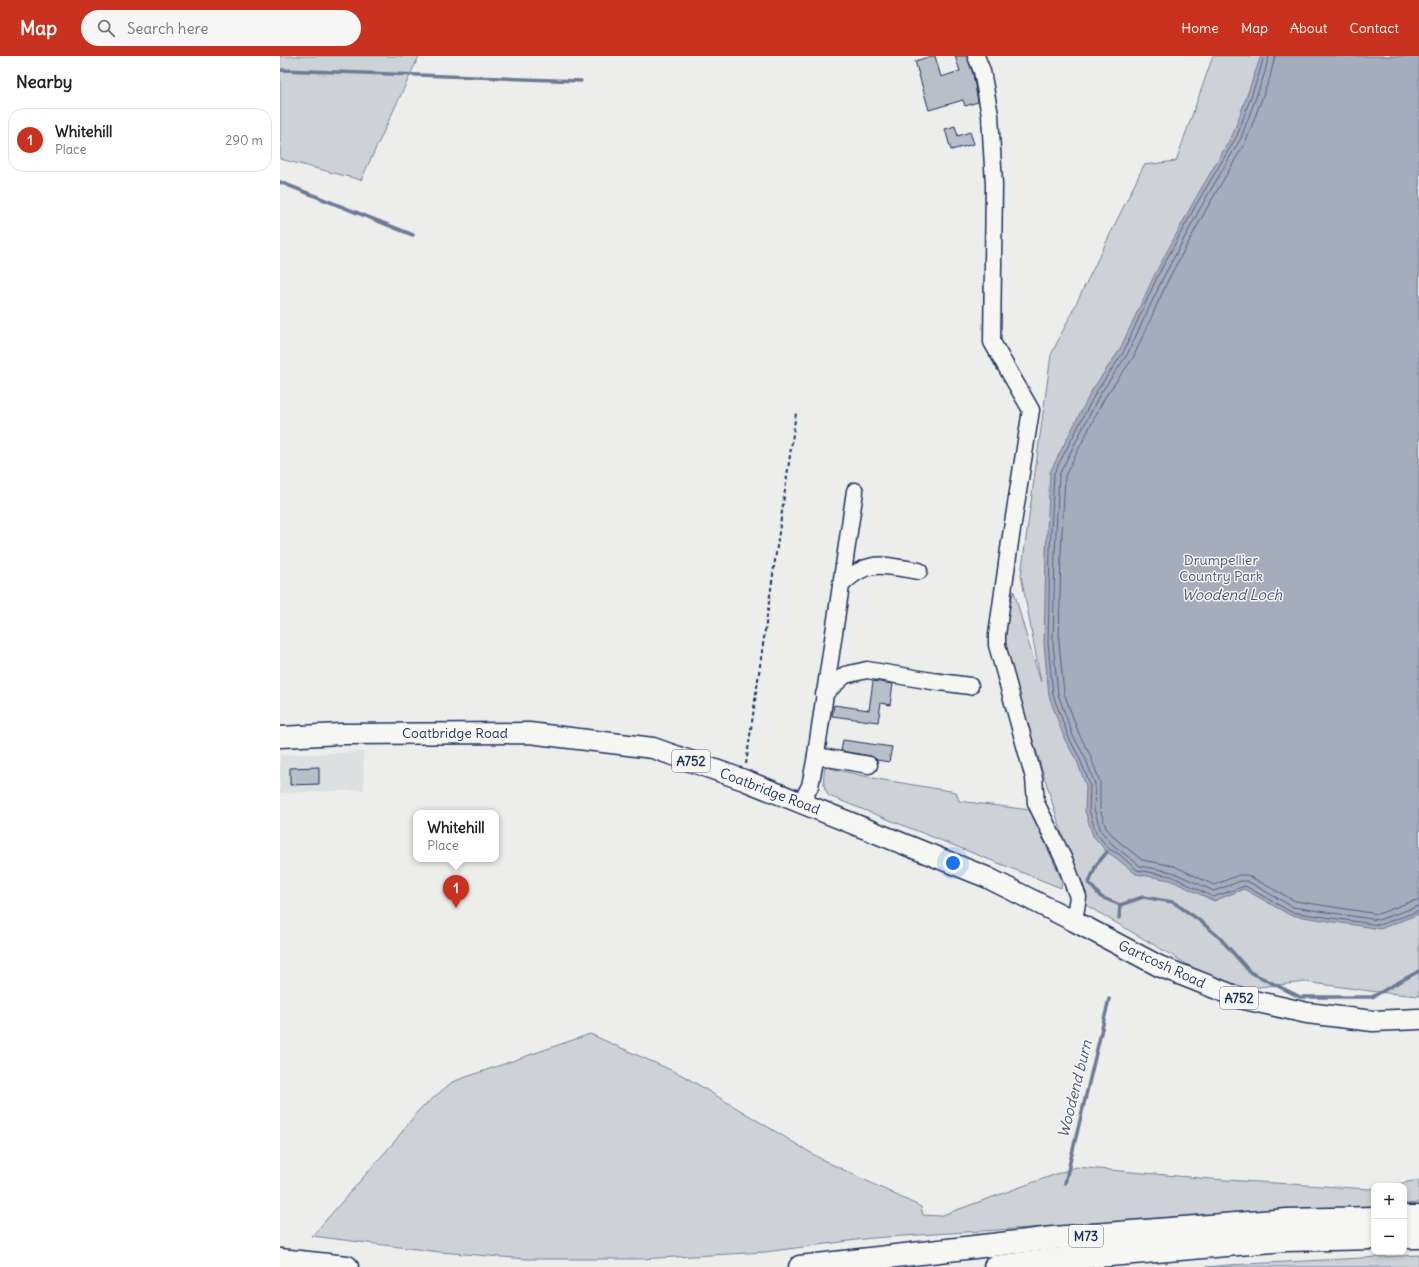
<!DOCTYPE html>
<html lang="en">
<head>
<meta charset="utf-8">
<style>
  :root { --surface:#fff; --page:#f6f6f6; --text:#202124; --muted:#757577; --line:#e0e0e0; --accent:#c8321e }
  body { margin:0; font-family:Delius,sans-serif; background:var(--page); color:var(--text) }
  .controls { position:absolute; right:12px; bottom:12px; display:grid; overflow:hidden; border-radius:8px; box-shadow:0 2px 6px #0003 }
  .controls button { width:36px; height:36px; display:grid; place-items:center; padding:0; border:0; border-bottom:1px solid var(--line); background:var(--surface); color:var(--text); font:20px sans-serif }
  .you { position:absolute; left:673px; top:807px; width:14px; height:14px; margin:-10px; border:3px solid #fff; border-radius:50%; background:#1a73e8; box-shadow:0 0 0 6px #1a73e833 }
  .badge { display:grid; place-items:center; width:26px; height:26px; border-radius:50%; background:var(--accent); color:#fff; font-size:13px; font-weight:700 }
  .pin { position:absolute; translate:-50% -33px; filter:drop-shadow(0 1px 2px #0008) }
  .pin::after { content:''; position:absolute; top:21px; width:14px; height:12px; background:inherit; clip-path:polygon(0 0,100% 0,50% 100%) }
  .popup { position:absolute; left:133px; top:754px; width:86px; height:52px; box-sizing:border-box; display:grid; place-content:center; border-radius:8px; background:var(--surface); filter:drop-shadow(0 1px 3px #0005); font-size:13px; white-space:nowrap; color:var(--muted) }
  .popup b { font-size:15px; color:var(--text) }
  .popup::after { content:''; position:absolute; left:50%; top:100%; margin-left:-8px; border:8px solid transparent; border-top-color:var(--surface) }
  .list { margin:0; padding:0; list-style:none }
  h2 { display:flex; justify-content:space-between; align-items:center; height:52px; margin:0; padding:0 16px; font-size:17px }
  h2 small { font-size:13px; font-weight:400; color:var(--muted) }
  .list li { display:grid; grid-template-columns:26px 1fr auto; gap:12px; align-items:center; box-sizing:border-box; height:64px; margin:0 8px 8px; padding:0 8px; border:1px solid var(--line); border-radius:16px }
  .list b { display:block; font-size:15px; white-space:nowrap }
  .list p { margin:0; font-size:13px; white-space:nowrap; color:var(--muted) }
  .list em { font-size:13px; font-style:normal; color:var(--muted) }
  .icon { flex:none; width:22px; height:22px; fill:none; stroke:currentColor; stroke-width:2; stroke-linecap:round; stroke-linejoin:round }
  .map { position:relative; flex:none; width:1139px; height:1211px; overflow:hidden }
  header { display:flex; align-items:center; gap:24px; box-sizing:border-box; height:56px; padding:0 20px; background:var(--accent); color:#fff }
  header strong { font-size:19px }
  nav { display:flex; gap:22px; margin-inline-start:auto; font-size:14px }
  .search { width:280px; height:36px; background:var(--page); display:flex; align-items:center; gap:10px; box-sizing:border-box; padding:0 14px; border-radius:22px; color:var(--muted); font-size:15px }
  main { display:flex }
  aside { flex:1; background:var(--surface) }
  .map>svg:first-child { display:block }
</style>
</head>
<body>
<header>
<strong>Map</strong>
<div class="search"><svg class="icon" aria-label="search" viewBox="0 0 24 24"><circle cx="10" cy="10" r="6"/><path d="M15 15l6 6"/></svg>Search here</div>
<nav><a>Home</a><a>Map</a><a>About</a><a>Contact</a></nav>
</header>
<main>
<aside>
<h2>Nearby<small></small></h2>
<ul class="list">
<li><span class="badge">1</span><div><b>Whitehill</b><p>Place</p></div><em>290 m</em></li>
</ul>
</aside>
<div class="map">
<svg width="1139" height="1211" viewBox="0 0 1139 1211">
  <rect width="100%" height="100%" fill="#edeeec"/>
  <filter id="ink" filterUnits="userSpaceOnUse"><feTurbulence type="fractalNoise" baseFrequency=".025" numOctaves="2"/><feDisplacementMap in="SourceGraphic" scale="8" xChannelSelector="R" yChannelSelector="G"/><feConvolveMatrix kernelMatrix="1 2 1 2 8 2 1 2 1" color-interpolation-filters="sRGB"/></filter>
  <g filter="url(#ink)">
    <path fill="#dde0e1" d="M83 696 84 734 0 737V699Z"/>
    <g fill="#ced2d7" stroke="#74809a">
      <path d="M0 0H139L81 124 0 103Z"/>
      <path d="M933 0H1139V940L1097 936 1026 926 951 934 804 848 725 595 724 563 734 535 746 579 761 626 741 519 771 299 864 109 896 105Z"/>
      <path d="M545 711 598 723 676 736 679 745 750 754 782 824 781 832 549 740C542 730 543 722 545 711Z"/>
      <path d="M310 978 402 1019 541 1103 641 1151 643 1159 660 1160 796 1111 931 1123 1089 1133 1094 1132V1150L592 1182 485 1196 360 1203H246L160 1196 32 1180 115 1085 138 1055 172 1026Z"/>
      <path d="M1139 1124V1147L1124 1148V1130H1106Z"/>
      <path d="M1139 1199V1211H926L949 1209Z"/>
    </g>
    <path fill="#a5acbc" stroke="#6e7a96" d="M981 0H1139V858L1100 873 1010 859 964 833 934 845 890 824 856 818 836 802 827 796 813 780 805 755 806 730 797 705 785 684 769 640 764 588 766 496 770 416 812 334 839 295 875 218 914 145 953 78Z"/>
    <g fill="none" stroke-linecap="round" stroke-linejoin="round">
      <g stroke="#526184" stroke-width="1">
        <path d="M984 0 979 18 957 80 917 147 878 219 843 297 816 336 774 417 770 496 768 587 773 639 789 682 800 703 810 729 809 754 816 777 829 793 839 798 857 814 891 820 933 841 965 830 1011 856 1099 869 1139 855"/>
        <path d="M989 0 984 19 961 82 922 149 883 222 847 299 820 338 779 419 775 496 773 587 778 638 793 680 805 701 815 728 814 753 821 775 833 789 860 810 892 816 934 835 961 825H967L1013 851 1098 864 1139 850"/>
        <path d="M995 0 990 21 966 85 927 152 888 224 853 302 825 341 785 420 781 496 779 587 784 637 799 678 810 699 820 726V753L826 772 837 784 862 804 894 810 934 829 959 819H967L1015 845 1098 858 1133 845 1139 844"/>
      </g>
      <g stroke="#6e7a96" stroke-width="3.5">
        <path d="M0 14 301 25"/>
        <path d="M0 126 133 179"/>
        <path d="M827 796 816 809 809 827 821 841 840 849 839 862"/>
        <path d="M840 849 863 841 893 846 919 864 940 882 970 916 1020 941H1092L1139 915"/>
        <path d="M785 1127 829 943"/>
      </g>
    </g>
    <g fill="#b9bfc8" stroke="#1b2f5e">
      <path d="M652 0H655L661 21 680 15 675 0H687L693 18 698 46 685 50 683 44 649 54 635 5Z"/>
      <path d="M675 70 678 80 690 76 694 88 671 94 665 73Z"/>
      <path d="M593 625 613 628 610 649 601 647 598 666 552 660 554 649 589 654Z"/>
      <path d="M563 684 612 691 609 706 597 704 591 700 561 695Z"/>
      <path d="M39 711V728L10 729V712Z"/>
    </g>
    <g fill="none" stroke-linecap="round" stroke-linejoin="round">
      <g stroke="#1b2f5e" stroke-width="19">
        <g id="minor">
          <path d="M696 0 702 15 710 59 714 129 712 286 751 354 730 486 717 579V589L754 722 756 747 785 806 798 841 794 865"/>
          <path d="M561 529C589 501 604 510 639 515"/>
          <path d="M544 638 565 619 587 614 652 625 690 630"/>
          <path d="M536 700 589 709"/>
          <path d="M521 747 530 730 535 705 575 435"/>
        </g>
      </g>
      <g stroke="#1b2f5e" stroke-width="23">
        <path id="major" d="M0 681 61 678 249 677 373 692 464 724 706 821 794 865 879 910 960 942 1027 957 1093 965 1139 963"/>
      </g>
      <g stroke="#1b2f5e" stroke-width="25">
        <g id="highway">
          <path d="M1124 1161H1139"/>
          <path d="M1124 1181H1139"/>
          <path d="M0 1204 67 1211"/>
          <path d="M520 1211 773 1182 1007 1164 1094 1162"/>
          <path d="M715 1211 771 1204 1006 1184 1094 1182"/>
        </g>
      </g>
      <path stroke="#1b2f5e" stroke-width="2" stroke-dasharray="4 3" stroke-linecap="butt" d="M466 708 516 357"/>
      <use href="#minor" stroke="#f6f6f2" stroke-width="16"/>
      <use href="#major" stroke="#f6f6f2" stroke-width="20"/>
      <use href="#highway" stroke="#f6f6f2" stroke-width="22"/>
    </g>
  </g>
  <g text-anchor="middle" stroke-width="3" stroke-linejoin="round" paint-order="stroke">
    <g fill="#f6f6f2" stroke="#5d6b8a" stroke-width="1">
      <rect x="392" y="694" width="38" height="22" rx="3"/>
      <rect x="940" y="931" width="38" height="22" rx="3"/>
      <rect x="789" y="1169" width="34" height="22" rx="3"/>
    </g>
    <g font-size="13" font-weight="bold" fill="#1b2f5e">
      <text x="411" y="710">A752</text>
      <text x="959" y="947">A752</text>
      <text x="806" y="1185">M73</text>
    </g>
    <g font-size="14" fill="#48587c" stroke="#f6f6f2">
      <text x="941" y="509">Drumpellier<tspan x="941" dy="16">Country Park</tspan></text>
    </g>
    <g font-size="14" fill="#1b2f5e" stroke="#f6f6f2">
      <text x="175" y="682">Coatbridge Road</text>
      <text transform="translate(490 735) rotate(21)" y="5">Coatbridge Road</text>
      <text transform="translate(882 908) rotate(25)" y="5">Gartcosh Road</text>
    </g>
    <g font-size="15" font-style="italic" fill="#44547a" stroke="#f6f6f2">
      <text x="952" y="544">Woodend Loch</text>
      <text transform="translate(795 1033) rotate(-76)" y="5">Woodend burn</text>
    </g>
  </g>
</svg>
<div class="controls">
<button>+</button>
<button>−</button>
</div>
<div class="you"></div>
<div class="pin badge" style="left:176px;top:852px">1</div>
<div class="popup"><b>Whitehill</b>Place</div>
</div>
</main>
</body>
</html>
